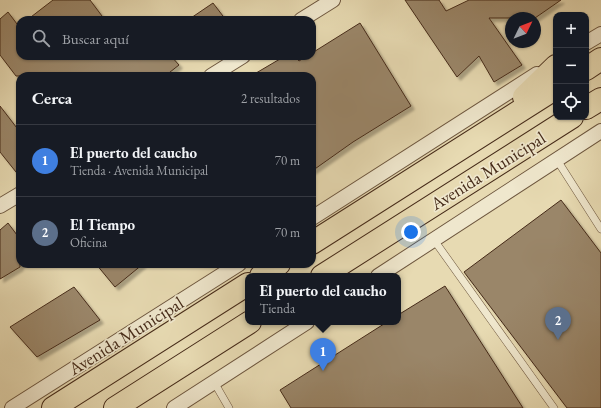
<!DOCTYPE html>
<html lang="es">
<head>
<meta charset="utf-8">
<style>
  :root { --surface:#171b24; --page:#20242c; --text:#f1f3f6; --muted:#9ea1a6; --line:#363941; --accent:#c59692 }
  body { margin:0; font-family:"EB Garamond",serif; background:var(--page); color:var(--text) }
  .controls { position:absolute; right:12px; top:12px; display:grid; overflow:hidden; border-radius:8px; box-shadow:0 1px 3px #0004 }
  .controls button { width:36px; height:36px; display:grid; place-items:center; padding:0; border:0; border-bottom:1px solid var(--line); background:var(--surface); color:var(--text); font:20px sans-serif }
  .compass { position:absolute; left:505px; top:12px; width:36px; height:36px; border-radius:50%; background:var(--surface); box-shadow:0 1px 3px #0004; rotate:47deg }
  .you { position:absolute; left:411px; top:232px; width:14px; height:14px; margin:-10px; border:3px solid #fff; border-radius:50%; background:#1a73e8; box-shadow:0 0 0 6px #1a73e833 }
  .badge { display:grid; place-items:center; width:26px; height:26px; border-radius:50%; background:var(--accent); color:#fff; font-size:13px; font-weight:700 }
  .pin { position:absolute; translate:-50% -33px; filter:drop-shadow(0 1px 2px #0008) }
  .pin::after { content:''; position:absolute; top:21px; width:14px; height:12px; background:inherit; clip-path:polygon(0 0,100% 0,50% 100%) }
  .popup { position:absolute; left:245px; top:273px; width:156px; height:52px; box-sizing:border-box; display:grid; place-content:center; border-radius:8px; background:var(--surface); filter:drop-shadow(0 1px 3px #0005); font-size:13px; white-space:nowrap; color:var(--muted) }
  .popup b { font-size:15px; color:var(--text) }
  .popup::after { content:''; position:absolute; left:50%; top:100%; margin-left:-8px; border:8px solid transparent; border-top-color:var(--surface) }
  .list { margin:0; padding:0; list-style:none }
  h2 { display:flex; justify-content:space-between; align-items:center; height:52px; margin:0; padding:0 16px; font-size:17px }
  h2 small { font-size:13px; font-weight:400; color:var(--muted) }
  .list li { display:grid; grid-template-columns:26px 1fr auto; gap:12px; align-items:center; box-sizing:border-box; height:72px; padding:0 16px; border-top:1px solid var(--line) }
  .list b { display:block; font-size:15px; white-space:nowrap }
  .list p { margin:0; font-size:13px; white-space:nowrap; color:var(--muted) }
  .list em { font-size:13px; font-style:normal; color:var(--muted) }
  .icon { flex:none; width:22px; height:22px; fill:none; stroke:currentColor; stroke-width:2; stroke-linecap:round; stroke-linejoin:round }
  .map { position:relative; flex:none; width:601px; height:408px; overflow:hidden }
  .search { position:absolute; background:var(--surface); box-shadow:0 1px 3px #0004; left:16px; top:16px; width:300px; height:44px; display:flex; align-items:center; gap:10px; box-sizing:border-box; padding:0 14px; border-radius:12px; color:var(--muted); font-size:15px }
  .panel { position:absolute; background:var(--surface); box-shadow:0 1px 3px #0004; left:16px; top:72px; width:300px; height:196px; border-radius:12px }
  .map>svg:first-child { display:block }
</style>
</head>
<body>
<div class="map">
<svg width="601" height="408" viewBox="0 0 601 408">
  <defs>
    <filter id="shadow"><feDropShadow dx="3.5" dy="3.5" stdDeviation="1" flood-color="#0004"/></filter>
  </defs>
  <rect width="100%" height="100%" fill="#e7dab2"/>
  <filter id="stains"><feTurbulence type="fractalNoise" baseFrequency=".005" numOctaves="4"/><feColorMatrix values="0 0 0 0 .2 0 0 0 0 .09 0 0 0 0 .02 0 0 0 .5 -.17"/></filter>
  <radialGradient id="worn" r=".72"><stop offset=".6" stop-color="#630" stop-opacity="0"/><stop offset="1" stop-color="#630" stop-opacity=".3"/></radialGradient>
  <g fill="#9a8669" stroke="#462b19" filter="url(#shadow)">
    <path d="M53 0H90L105 20H27Z"/>
    <path d="M405 0H439L446 11 469 0H561L535 18H489L522 65 494 82 479 56 457 77Z"/>
    <path d="M213 3 226 20H188Z"/>
    <path d="M8 12 20 28V56H171L179 65 165 76H16L0 55V19Z"/>
    <path d="M360 23 411 106 353 142 312 171V76H251L285 56H295L299 61 307 56H312V53Z"/>
    <path d="M0 106 20 132V177L0 152Z"/>
    <path d="M561 200 601 253V408H567L464 272Z"/>
    <path d="M8 223 20 239V267L0 279V230Z"/>
    <path d="M96 264H143L115 287Z"/>
    <path d="M445 286 523 408H291L280 390 387 322H398V315Z"/>
    <path d="M74 287 100 320 37 357 10 327Z"/>
  </g>
  <g fill="none" stroke-linecap="round" stroke-linejoin="round">
    <g stroke="#6e573f" stroke-width="8">
      <g id="service">
        <path d="M557 160 601 229"/>
        <path d="M434 240 554 408"/>
        <path d="M214 382 229 408"/>
      </g>
    </g>
    <g stroke="#6e573f" stroke-width="16">
      <g id="minor">
        <path d="M301 20 333 0"/>
        <path d="M586 43 601 34"/>
        <path d="M211 76 243 56"/>
        <path d="M0 206 20 194"/>
        <path d="M312 218 537 74"/>
        <path d="M378 276 601 131"/>
        <path d="M12 408 239 264"/>
        <path d="M174 408 307 322"/>
      </g>
    </g>
    <g stroke="#462b19" stroke-width="24">
      <g id="trunk">
        <path d="M586 69 601 59"/>
        <path d="M524 97 556 66"/>
        <path d="M586 108 601 99"/>
        <path d="M312 243 556 88"/>
        <path d="M261 276 279 264"/>
        <path d="M322 276 572 117"/>
        <path d="M53 408 248 284"/>
        <path d="M115 408 250 322"/>
      </g>
    </g>
    <use href="#service" stroke="#efe7cd" stroke-width="7"/>
    <use href="#minor" stroke="#efe7cd" stroke-width="14"/>
    <use href="#trunk" stroke="#e7dab2" stroke-width="22"/>
  </g>
  <g text-anchor="middle" stroke-width="3.5" stroke-linejoin="round" paint-order="stroke">
    <g font-size="18" fill="#462b19" stroke="#efe7cd">
      <text transform="translate(488 171) rotate(-32)" y="6">Avenida Municipal</text>
      <text transform="translate(126 336) rotate(-32)" y="6">Avenida Municipal</text>
    </g>
  </g>
  <rect width="100%" height="100%" filter="url(#stains)"/>
  <rect width="100%" height="100%" fill="url(#worn)"/>
</svg>
<div class="controls">
<button>+</button>
<button>−</button>
<button><svg class="icon" aria-label="locate" viewBox="0 0 24 24"><circle cx="12" cy="12" r="6"/><path d="M12 2v4M12 18v4M2 12h4M18 12h4"/></svg></button>
</div>
<svg class="compass" viewBox="-18 -18 36 36"><path d="M0-13l5 13h-10z" fill="#e53935"/><path d="M0 13l5-13h-10z" fill="#9ea1a6"/></svg>
<div class="you"></div>
<div class="pin badge" style="left:323px;top:371px;background:#3f7fe0">1</div>
<div class="popup"><b>El puerto del caucho</b>Tienda</div>
<div class="pin badge" style="left:558px;top:340px;background:#5c6f8a">2</div>
<div class="search"><svg class="icon" aria-label="search" viewBox="0 0 24 24"><circle cx="10" cy="10" r="6"/><path d="M15 15l6 6"/></svg>Buscar aquí</div>
<section class="panel">
<h2>Cerca<small>2 resultados</small></h2>
<ul class="list">
<li><span class="badge" style="background:#3f7fe0">1</span><div><b>El puerto del caucho</b><p>Tienda · Avenida Municipal</p></div><em>70 m</em></li>
<li><span class="badge" style="background:#5c6f8a">2</span><div><b>El Tiempo</b><p>Oficina</p></div><em>70 m</em></li>
</ul>
</section>
</div>
</body>
</html>
